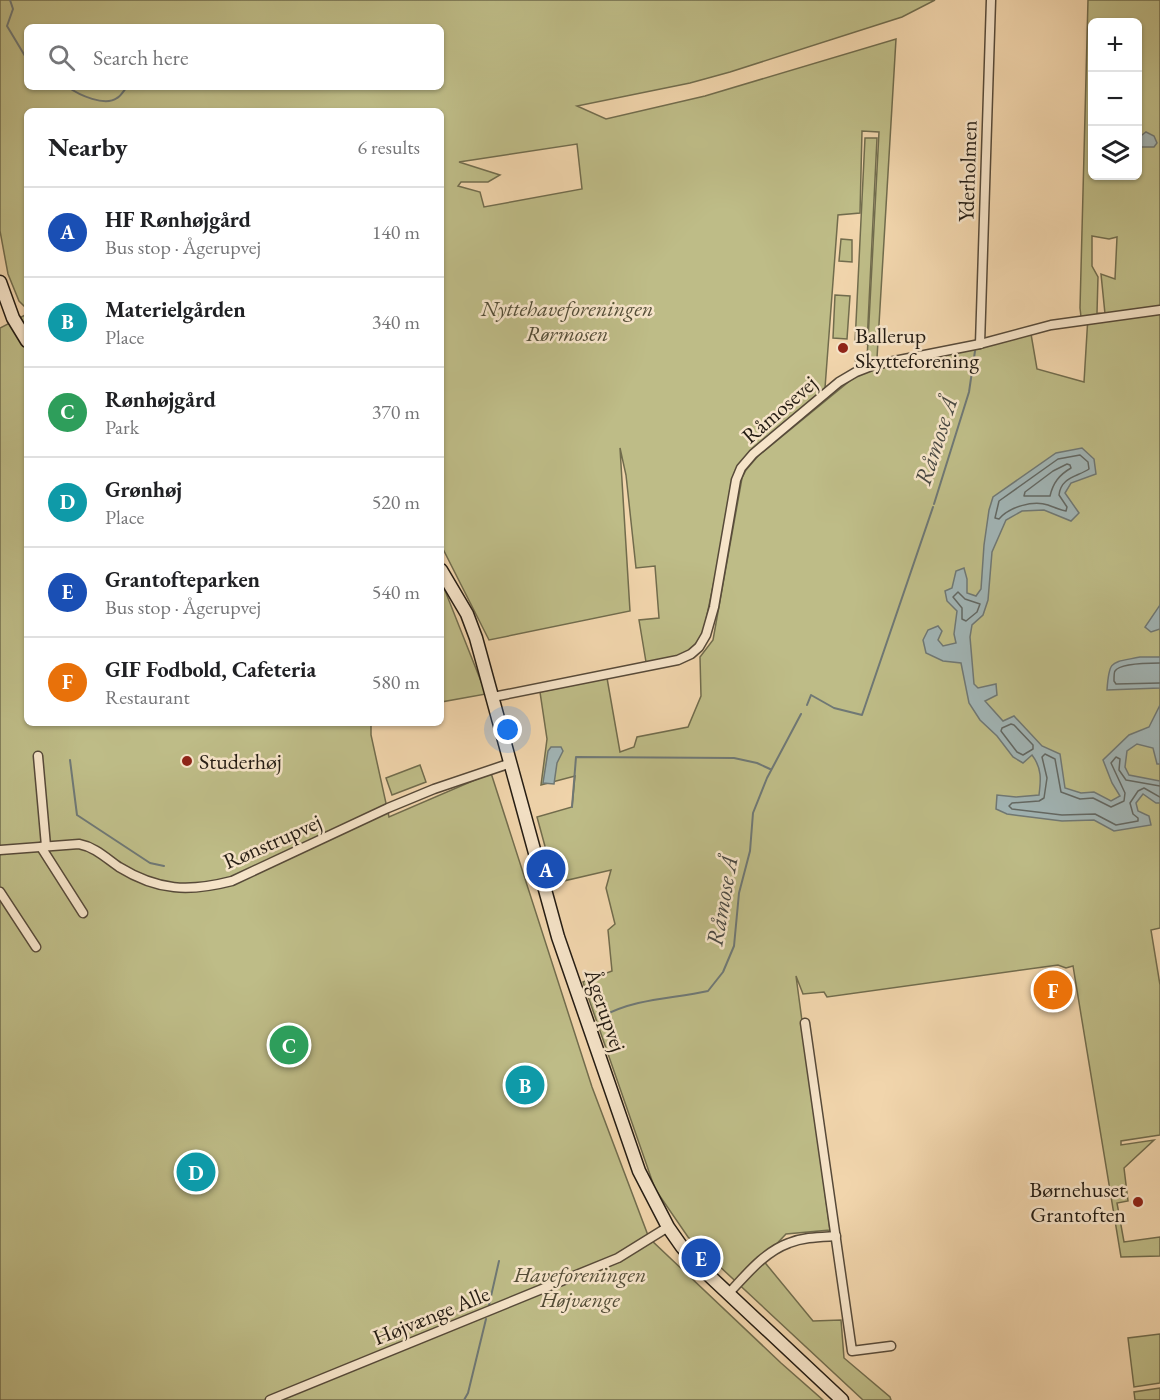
<!DOCTYPE html>
<html lang="en">
<head>
<meta charset="utf-8">
<style>
  :root { --surface:#fff; --page:#f6f6f6; --text:#202124; --muted:#757577; --line:#e0e0e0; --accent:#8f2418 }
  body { margin:0; font-family:"EB Garamond",serif; background:var(--page); color:var(--text) }
  .controls { position:absolute; right:18px; top:18px; display:grid; overflow:hidden; border-radius:9px; box-shadow:0 2px 4px #0004 }
  .controls button { width:54px; height:54px; display:grid; place-items:center; padding:0; border:0; border-bottom:2px solid var(--line); background:var(--surface); color:var(--text); font:30px sans-serif }
  .you { position:absolute; left:508px; top:730px; width:21px; height:21px; margin:-15px; border:4px solid #fff; border-radius:50%; background:#1a73e8; box-shadow:0 0 0 9px #1a73e833 }
  .badge { display:grid; place-items:center; width:39px; height:39px; border-radius:50%; background:var(--accent); color:#fff; font-size:20px; font-weight:700 }
  .pin { position:absolute; translate:-50% -50%; border:3px solid #fff; box-shadow:0 2px 6px #0006 }
  .list { margin:0; padding:0; list-style:none }
  h2 { display:flex; justify-content:space-between; align-items:center; height:78px; margin:0; padding:0 24px; font-size:26px }
  h2 small { font-size:20px; font-weight:400; color:var(--muted) }
  .list li { display:grid; grid-template-columns:39px 1fr auto; gap:18px; align-items:center; box-sizing:border-box; height:90px; padding:0 24px; border-top:2px solid var(--line) }
  .list b { display:block; font-size:22px; white-space:nowrap }
  .list p { margin:0; font-size:20px; white-space:nowrap; color:var(--muted) }
  .list em { font-size:20px; font-style:normal; color:var(--muted) }
  .icon { flex:none; width:33px; height:33px; fill:none; stroke:currentColor; stroke-width:2; stroke-linecap:round; stroke-linejoin:round }
  .map { position:relative; flex:none; width:1160px; height:1400px; overflow:hidden }
  .search { position:absolute; background:var(--surface); box-shadow:0 2px 4px #0004; left:24px; top:24px; width:420px; height:66px; display:flex; align-items:center; gap:15px; box-sizing:border-box; padding:0 21px; border-radius:9px; color:var(--muted); font-size:22px }
  .panel { position:absolute; background:var(--surface); box-shadow:0 2px 4px #0004; left:24px; top:108px; width:420px; height:618px; border-radius:9px }
  .map>svg:first-child { display:block }
</style>
</head>
<body>
<div class="map">
<svg width="1160" height="1400" viewBox="0 0 1160 1400">
  <rect width="100%" height="100%" fill="#f1d5ac"/>
  <filter id="stains"><feTurbulence type="fractalNoise" baseFrequency=".00333" numOctaves="4"/><feColorMatrix values="0 0 0 0 .2 0 0 0 0 .09 0 0 0 0 .02 0 0 0 .5 -.17"/></filter>
  <radialGradient id="worn" r=".72"><stop offset=".6" stop-color="#630" stop-opacity="0"/><stop offset="1" stop-color="#630" stop-opacity=".3"/></radialGradient>
  <g fill="#bebc87" stroke="#716c4d" stroke-width="1.5" fill-rule="evenodd">
    <path d="M0 0H935L902 17 730 72 690 83 577 106 606 119 705 96 896 39 877 358 860 366 856 363 855 359H867L879 132 862 131 860 213 838 215 825 388 738 467 703 634C688 659 673 658 646 662L639 620 659 618 655 566 636 568 626 475 620 448 630 611 489 640 441 545V111H27V309L19 301 8 274 0 231ZM27 27H441V87H27ZM577 144 582 189 484 207 480 192 458 186 461 182H488L500 175 459 162Z"/>
    <path d="M1088 0H1160V928L1151 930 1160 985V1135L1121 1141V1145L1154 1140 1124 1168 1128 1201 1117 1203 1124 1242 1160 1237V1256L1121 1257 1073 966 1066 968 1058 965 827 997 824 992 803 994 796 976 830 1230 786 1234 762 1259 813 1321 841 1320 844 1358 890 1397 891 1400H863L688 1237 655 1189 583 982 612 971 608 930 615 924 606 888 611 870 555 883 537 817 572 807 575 776 541 785 547 739 540 692 607 678 620 752 634 747 637 737 688 727 701 696 700 657 713 640 742 478 746 470 758 456 857 375 875 368 1031 334 1037 369 1084 382 1088 316 1081 317 1080 308ZM1092 22H1138V176H1092ZM1092 236 1109 239 1117 237 1115 279 1101 274 1105 314 1097 313 1098 277 1092 266Z"/>
    <path d="M865 138H877L867 344 855 343Z"/>
    <path d="M841 239 852 240V262L839 261Z"/>
    <path d="M835 295 850 296 847 339 833 338Z"/>
    <path d="M27 314V723H371V735L389 817 491 773 592 1087 649 1238 781 1363 823 1400H0V328Z"/>
    <path d="M441 584 444 588 486 694 441 702Z"/>
    <path d="M420 765 426 782 392 795 386 778Z"/>
    <path d="M1160 1334V1383L1134 1387 1128 1338Z"/>
    <path d="M1160 1388V1400H1135L1134 1392Z"/>
  </g>
  <g fill="#a1b5b6" stroke="#6f7875" stroke-width="1.5">
    <path d="M1146 132 1154 136 1157 143 1154 147H1138V138Z"/>
    <path d="M1082 448 1094 459 1096 474 1071 483 1065 493 1079 513 1071 521 1044 510 1022 511 1006 520 992 552 988 600 983 615 972 625 970 637 974 684 978 688 996 684 997 695 985 701 1003 721 1014 716 1042 746 1060 754 1065 788 1081 793 1094 792 1111 801 1120 796 1112 783 1103 760 1129 735 1149 727 1160 705V764H1157L1153 748 1137 744 1127 751 1125 767 1129 775 1160 781V803H1156L1143 794 1136 803 1138 811 1149 816 1151 825 1114 831 1094 820 1062 821 1007 814 996 809 997 795 1016 797 1039 795C1041 780 1042 768 1032 755L1023 763 1013 757 997 736 980 720 969 703 961 663 943 661 926 653 923 640 928 630 938 626 942 631 938 640 943 646 956 643 954 634 957 611 947 601 945 591 952 588 956 571 964 568 967 579V593L976 596 981 589 984 545 989 510 993 497 1056 453Z"/>
    <path d="M1160 605V629L1151 632 1145 627Z"/>
    <path d="M1140 657H1160V688L1107 690C1109 659 1111 663 1140 657Z"/>
    <path d="M551 747H561L563 751 557 763 554 784 543 783 548 751Z"/>
  </g>
  <g fill="none" stroke-linecap="round" stroke-linejoin="round">
    <g stroke="#626864" stroke-width="1.5">
      <path d="M1080 455 1088 462 1089 469C1077 477 1061 477 1059 495L1067 507 1066 511C1060 510 1054 507 1048 505 1033 500 1009 507 999 519L995 518 999 501 1058 459Z"/>
      <path d="M1067 464 1070 465 1071 468C1059 475 1053 483 1050 496H1024L1025 492 1053 471Z"/>
      <path d="M958 592 965 599 980 604 977 612 966 621 962 619V608L953 597Z"/>
      <path d="M1160 663C1151 663 1120 663 1115 671 1114 672 1114 679 1114 681L1116 684 1160 683"/>
      <path d="M1011 724 1014 725 1033 745V749L1023 755 1017 752 1001 731 1002 728Z"/>
      <path d="M1160 786 1126 780 1119 770 1120 759 1116 757 1111 763 1125 793 1124 801 1111 807 1093 798 1080 799 1061 792 1055 759 1045 754 1042 757 1047 778 1044 798 1039 801 1012 803 1009 806 1012 809 1062 815 1095 814 1116 825 1138 821V818L1133 814 1130 803 1138 791 1144 788 1160 797"/>
    </g>
    <g stroke="#6f7875" stroke-width="2">
      <path d="M10 0 13 9 7 26 25 56"/>
      <path d="M68 87C79 95 105 107 117 98 121 96 124 90 127 87"/>
      <path d="M934 504 969 392 975 351"/>
      <path d="M807 705 811 695 834 708 862 715 933 507"/>
      <path d="M70 760 77 815 150 863 164 866"/>
      <path d="M572 807 576 757 734 758 757 763 770 769"/>
      <path d="M603 1016C637 998 671 999 708 991L723 972 734 946 739 893 750 851 753 813 767 778 801 714"/>
      <path d="M489 1305 499 1261"/>
      <path d="M464 1400 468 1393 486 1319"/>
    </g>
    <g stroke="#574a39" stroke-width="11">
      <g id="street">
        <path d="M980 344 991 0"/>
        <path d="M493 697 678 660 691 654 699 647 706 635 714 607 736 480 741 468 753 454 839 382 856 372 874 365 980 344 1051 325 1160 310"/>
        <path d="M38 756 46 846"/>
        <path d="M41 847 83 913"/>
        <path d="M0 850 79 844C95 847 106 858 119 867 158 891 189 892 232 881L388 808 434 789 511 763"/>
        <path d="M0 892 36 947"/>
        <path d="M805 1023 852 1351 891 1346"/>
        <path d="M728 1294C746 1275 764 1252 789 1243 804 1237 820 1237 836 1236"/>
        <path d="M270 1400 618 1258 668 1227"/>
      </g>
    </g>
    <g stroke="#241c13" stroke-width="15">
      <g id="secondary">
        <path d="M0 282 13 318 27 341"/>
        <path d="M441 570 467 614 476 638 558 937 639 1171 668 1227 682 1247 699 1266 842 1400"/>
      </g>
    </g>
    <use href="#street" stroke="#f6e4c9" stroke-width="8"/>
    <use href="#secondary" stroke="#f6e4c9" stroke-width="12"/>
  </g>
  <g fill="#8f2418" stroke="#f6e4c9" stroke-width="2">
    <circle cx="843" cy="348" r="6"/>
    <circle cx="187" cy="761" r="6"/>
    <circle cx="1138" cy="1202" r="6"/>
  </g>
  <g text-anchor="middle" stroke-width="5" stroke-linejoin="round" paint-order="stroke">
    <g font-size="22" fill="#241c13" stroke="#f6e4c9">
      <text transform="translate(967 171) rotate(-88)" y="8">Yderholmen</text>
      <text transform="translate(779 409) rotate(-41)" y="8">Råmosevej</text>
      <text transform="translate(272 841) rotate(-24)" y="8">Rønstrupvej</text>
      <text transform="translate(606 1010) rotate(71)" y="8">Ågerupvej</text>
      <text transform="translate(431 1315) rotate(-22)" y="8">Højvænge Alle</text>
    </g>
    <g font-size="22" font-style="italic" fill="#524c36" stroke="#f6e4c9">
      <text x="567" y="316">Nyttehaveforeningen<tspan x="567" dy="25">Rørmosen</tspan></text>
      <text x="580" y="1282">Haveforeningen<tspan x="580" dy="25">Højvænge</tspan></text>
    </g>
    <g font-size="22" fill="#241c13" stroke="#f6e4c9" text-anchor="start">
      <text x="855" y="343">Ballerup<tspan x="855" dy="25">Skytteforening</tspan></text>
      <text x="199" y="769">Studerhøj</text>
      <text x="1126" y="1197" text-anchor="end">Børnehuset<tspan x="1126" dy="25">Grantoften</tspan></text>
    </g>
    <g font-size="24" font-style="italic" fill="#4a4a44" stroke="#f6e4c9">
      <text transform="translate(936 441) rotate(-72)" y="8">Råmose Å</text>
      <text transform="translate(722 901) rotate(-80)" y="8">Råmose Å</text>
    </g>
  </g>
  <rect width="100%" height="100%" filter="url(#stains)"/>
  <rect width="100%" height="100%" fill="url(#worn)"/>
</svg>
<div class="controls">
<button>+</button>
<button>−</button>
<button><svg class="icon" aria-label="layers" viewBox="0 0 24 24"><path d="M12 4l9 5-9 5-9-5zM3 14l9 5 9-5"/></svg></button>
</div>
<div class="you"></div>
<div class="pin badge" style="left:546px;top:869px;background:#1a4fb4">A</div>
<div class="pin badge" style="left:525px;top:1085px;background:#0f9aa8">B</div>
<div class="pin badge" style="left:289px;top:1045px;background:#2e9e5b">C</div>
<div class="pin badge" style="left:196px;top:1172px;background:#0f9aa8">D</div>
<div class="pin badge" style="left:701px;top:1258px;background:#1a4fb4">E</div>
<div class="pin badge" style="left:1053px;top:990px;background:#e8710a">F</div>
<div class="search"><svg class="icon" aria-label="search" viewBox="0 0 24 24"><circle cx="10" cy="10" r="6"/><path d="M15 15l6 6"/></svg>Search here</div>
<section class="panel">
<h2>Nearby<small>6 results</small></h2>
<ul class="list">
<li><span class="badge" style="background:#1a4fb4">A</span><div><b>HF Rønhøjgård</b><p>Bus stop · Ågerupvej</p></div><em>140 m</em></li>
<li><span class="badge" style="background:#0f9aa8">B</span><div><b>Materielgården</b><p>Place</p></div><em>340 m</em></li>
<li><span class="badge" style="background:#2e9e5b">C</span><div><b>Rønhøjgård</b><p>Park</p></div><em>370 m</em></li>
<li><span class="badge" style="background:#0f9aa8">D</span><div><b>Grønhøj</b><p>Place</p></div><em>520 m</em></li>
<li><span class="badge" style="background:#1a4fb4">E</span><div><b>Grantofteparken</b><p>Bus stop · Ågerupvej</p></div><em>540 m</em></li>
<li><span class="badge" style="background:#e8710a">F</span><div><b>GIF Fodbold, Cafeteria</b><p>Restaurant</p></div><em>580 m</em></li>
</ul>
</section>
</div>
</body>
</html>
